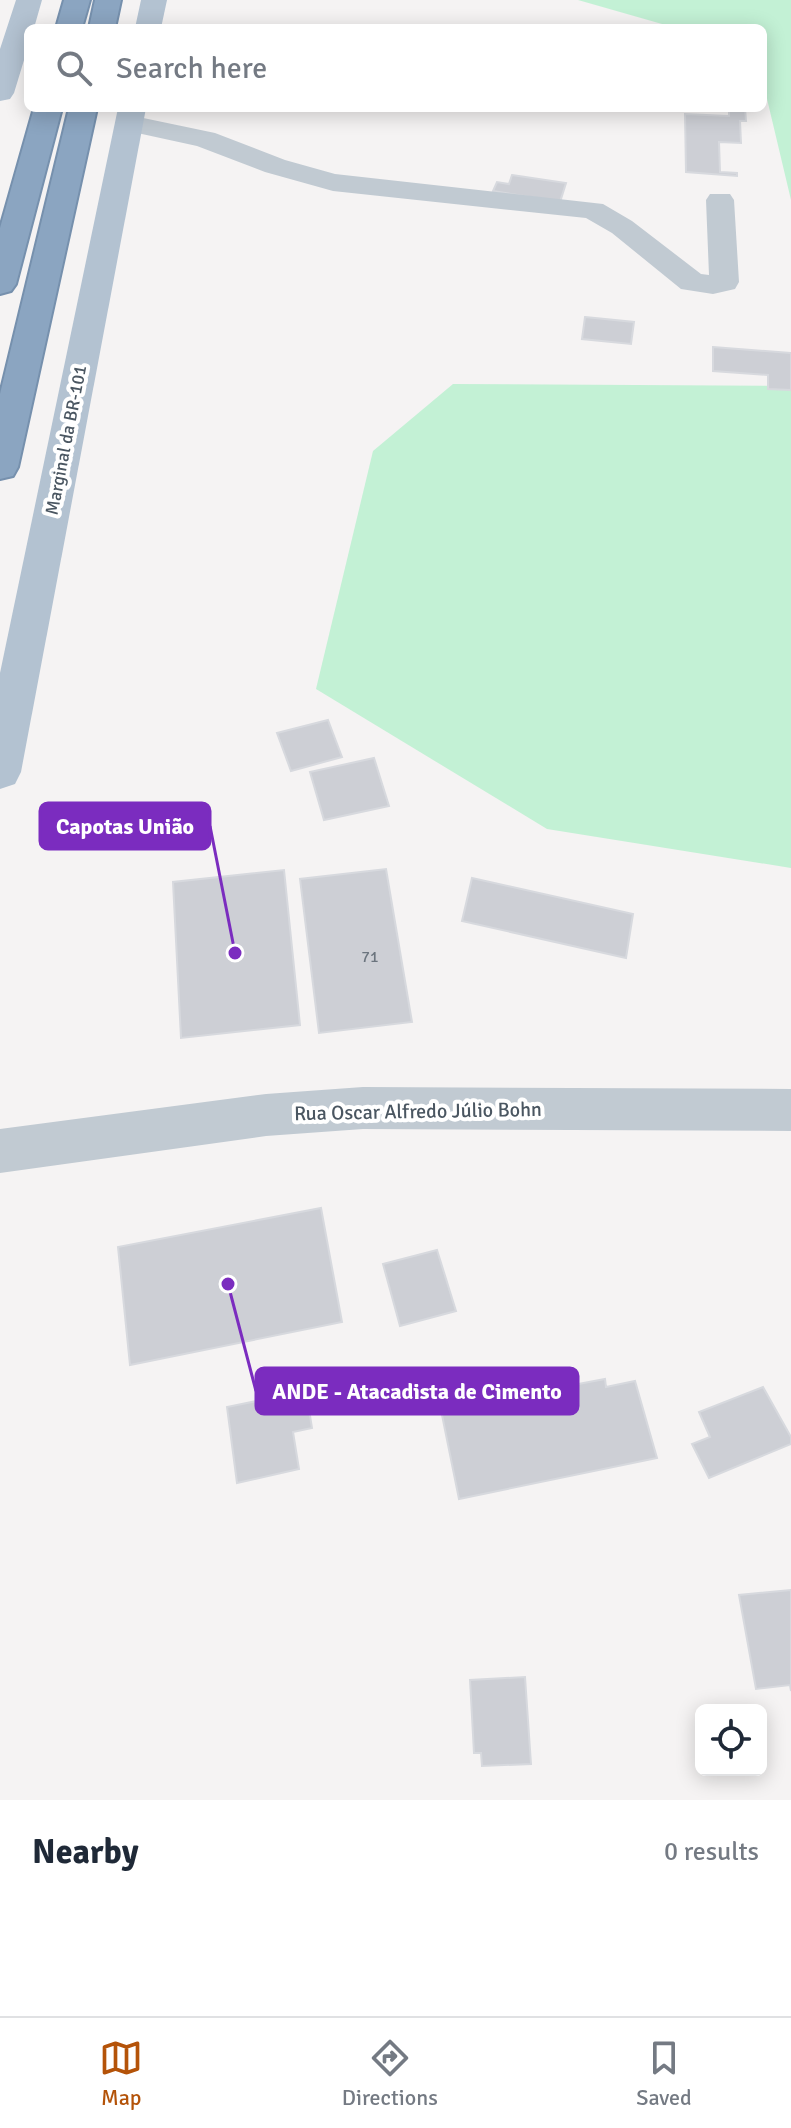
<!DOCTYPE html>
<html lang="en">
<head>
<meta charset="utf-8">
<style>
  :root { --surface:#fff; --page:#f6f6f7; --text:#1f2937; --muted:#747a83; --line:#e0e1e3; --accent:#b45309 }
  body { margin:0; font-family:Signika,sans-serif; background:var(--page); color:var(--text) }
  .controls { position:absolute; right:24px; bottom:24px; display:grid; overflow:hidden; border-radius:12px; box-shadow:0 4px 20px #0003 }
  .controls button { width:72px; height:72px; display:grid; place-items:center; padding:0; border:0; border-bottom:2px solid var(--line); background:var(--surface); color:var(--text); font:40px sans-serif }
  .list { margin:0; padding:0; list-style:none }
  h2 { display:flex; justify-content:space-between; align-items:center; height:104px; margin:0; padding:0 32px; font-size:34px }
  h2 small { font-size:26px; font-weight:400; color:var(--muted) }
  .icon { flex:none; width:44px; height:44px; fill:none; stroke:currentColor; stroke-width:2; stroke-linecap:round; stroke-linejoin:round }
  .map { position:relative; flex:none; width:791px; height:1800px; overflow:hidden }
  .search { position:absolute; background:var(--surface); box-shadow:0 4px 20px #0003; left:24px; right:24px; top:24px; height:88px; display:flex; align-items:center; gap:20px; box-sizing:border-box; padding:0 28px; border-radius:12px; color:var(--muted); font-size:30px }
  .sheet { height:216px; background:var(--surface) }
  nav { display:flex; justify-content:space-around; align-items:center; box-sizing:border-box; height:112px; border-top:2px solid var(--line); background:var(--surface); font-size:22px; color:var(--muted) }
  nav a { display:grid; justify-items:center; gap:4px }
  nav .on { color:var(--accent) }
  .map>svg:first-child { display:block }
</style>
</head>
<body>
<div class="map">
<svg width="791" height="1800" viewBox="0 0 791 1800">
  <rect width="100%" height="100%" fill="#f5f3f3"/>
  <g fill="#c3f1d5">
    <path d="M578 0H791V200L763 82V28H676Z"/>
    <path d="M453 384 791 386V868L547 829 316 689 373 451Z"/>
  </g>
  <g fill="#cdcfd5" stroke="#d7d9de" stroke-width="2">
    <path d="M729 108H745L746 121H740L741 143 719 142 720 172 737 173V176L686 172 685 114 729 116Z"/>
    <path d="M512 175 566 183 560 202 493 191 497 182 509 184Z"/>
    <path d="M585 317 634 322 631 344 582 339Z"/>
    <path d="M713 347 791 353V390L768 389V375L713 371Z"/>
    <path d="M328 720 342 757 291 771 277 733Z"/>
    <path d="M374 758 389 806 324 820 310 772Z"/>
    <path d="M386 869 412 1022 319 1033 300 879Z"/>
    <path d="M284 870 300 1025 181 1038 173 882Z"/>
    <path d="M472 878 633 914 626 958 462 921Z"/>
    <path d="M321 1208 342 1322 130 1365 118 1247Z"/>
    <path d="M437 1250 456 1311 400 1326 383 1264Z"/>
    <path d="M605 1379 606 1387 635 1381 657 1458 459 1499 441 1410Z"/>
    <path d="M763 1387 791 1437V1444L709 1478 692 1444 710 1437 699 1412Z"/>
    <path d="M306 1391 312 1428 293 1432 299 1469 237 1483 227 1407Z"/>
    <path d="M791 1590V1691L790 1685 756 1689 739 1595Z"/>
    <path d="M525 1677 531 1764 482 1766 481 1753H474L470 1680Z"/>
  </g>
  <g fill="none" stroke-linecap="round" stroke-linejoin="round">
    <g stroke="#7690ad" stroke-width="4">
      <g id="highway">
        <path d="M64 0H90L82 28H56Z"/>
        <path d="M95 0H121L115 28H89Z"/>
        <path d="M34 108H62L16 284 11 291 0 294V228Z"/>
        <path d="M69 108H97L18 467 13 476 0 479V394Z"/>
      </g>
    </g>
    <g fill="#c1cad2" fill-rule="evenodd">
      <path d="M129 115 215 133 285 160 335 174 603 204 632 221 701 274 709 275 706 200 710 194H730L734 200 739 282 735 289 713 294 681 289 612 233 586 218 333 191 265 172 197 146 119 129 115 123 119 117Z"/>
      <path d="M363 1087 791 1089V1131L363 1129 266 1136 0 1173V1129L266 1094Z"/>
    </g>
    <g fill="#b3c2d1" fill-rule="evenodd">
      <path d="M16 0H42L34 28H28V47L14 93 10 99 0 101V49Z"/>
      <path d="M141 0H167L161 28H135Z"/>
      <path d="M118 108H146L21 772 15 784 0 789V673Z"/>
    </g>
    <use href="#highway" fill="#8ba5c1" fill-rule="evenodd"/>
  </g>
  <g text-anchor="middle" stroke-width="8" stroke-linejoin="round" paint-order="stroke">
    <g font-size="16" fill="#6b747e">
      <text x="370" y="962">71</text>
    </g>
    <g font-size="18" fill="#4a5661" stroke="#fff">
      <text transform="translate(66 440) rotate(-79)" y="6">Marginal da BR-101</text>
    </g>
    <g font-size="20" fill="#4a5661" stroke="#fff">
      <text transform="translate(418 1111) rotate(-1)" y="7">Rua Oscar Alfredo Júlio Bohn</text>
    </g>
  </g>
  <path fill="none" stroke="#7b2cbf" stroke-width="3" d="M235 953L210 826M228 1284L256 1391"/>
  <g fill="#7b2cbf" stroke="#fff" stroke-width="3">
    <circle cx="235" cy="953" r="8"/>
    <circle cx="228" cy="1284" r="8"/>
  </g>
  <g fill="#7b2cbf" stroke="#7b2cbf" stroke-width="3">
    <rect x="40" y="803" width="170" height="46" rx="8"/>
    <rect x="256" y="1368" width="322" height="46" rx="8"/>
  </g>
  <g font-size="22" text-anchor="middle" font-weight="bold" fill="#fff">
    <text x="125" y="834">Capotas União</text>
    <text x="417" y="1399">ANDE - Atacadista de Cimento</text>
  </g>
</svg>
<div class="controls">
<button><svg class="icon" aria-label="locate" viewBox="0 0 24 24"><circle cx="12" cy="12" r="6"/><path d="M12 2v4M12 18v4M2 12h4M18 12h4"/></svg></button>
</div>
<div class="search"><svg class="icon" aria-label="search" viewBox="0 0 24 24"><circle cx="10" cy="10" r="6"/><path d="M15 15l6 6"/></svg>Search here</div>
</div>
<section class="sheet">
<h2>Nearby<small>0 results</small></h2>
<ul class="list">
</ul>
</section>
<nav>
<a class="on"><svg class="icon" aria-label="map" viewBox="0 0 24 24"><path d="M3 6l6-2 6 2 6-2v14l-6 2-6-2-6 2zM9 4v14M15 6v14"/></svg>Map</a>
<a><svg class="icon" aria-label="directions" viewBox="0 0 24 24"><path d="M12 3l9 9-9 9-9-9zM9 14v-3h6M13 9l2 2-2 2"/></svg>Directions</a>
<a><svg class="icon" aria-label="saved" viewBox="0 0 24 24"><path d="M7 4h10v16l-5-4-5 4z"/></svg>Saved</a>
</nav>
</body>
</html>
